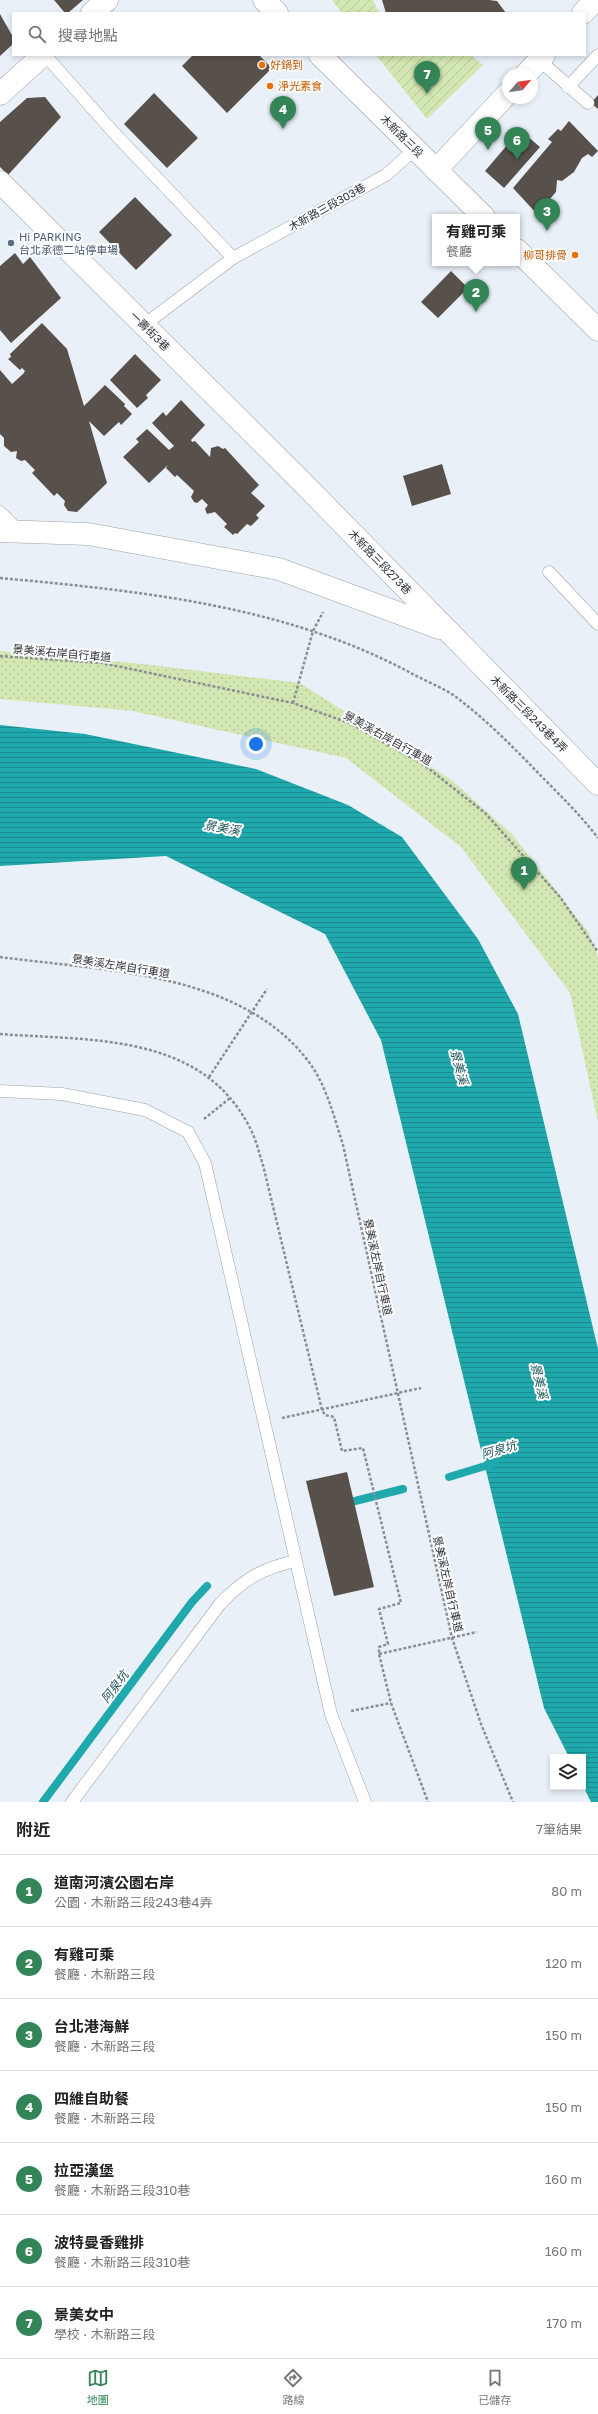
<!DOCTYPE html>
<html lang="zh-TW">
<head>
<meta charset="utf-8">
<style>
  :root { --surface:#fff; --page:#f2f2f2; --text:#222; --muted:#767676; --line:#e0e0e0; --accent:#338456 }
  body { margin:0; font-family:"Golos Text","Noto Sans TC",sans-serif; background:var(--page); color:var(--text) }
  .controls { position:absolute; right:12px; bottom:12px; display:grid; overflow:hidden; border-radius:0px; box-shadow:0 2px 6px #0003 }
  .controls button { width:36px; height:36px; display:grid; place-items:center; padding:0; border:0; border-bottom:1px solid var(--line); background:var(--surface); color:var(--text); font:20px sans-serif }
  .compass { position:absolute; left:502px; top:68px; width:36px; height:36px; border-radius:50%; background:var(--surface); box-shadow:0 2px 6px #0003; rotate:61deg }
  .you { position:absolute; left:256px; top:744px; width:14px; height:14px; margin:-10px; border:3px solid #fff; border-radius:50%; background:#1a73e8; box-shadow:0 0 0 6px #1a73e833 }
  .badge { display:grid; place-items:center; width:26px; height:26px; border-radius:50%; background:var(--accent); color:#fff; font-size:13px; font-weight:700 }
  .pin { position:absolute; translate:-50% -33px; filter:drop-shadow(0 1px 2px #0008) }
  .pin::after { content:''; position:absolute; top:21px; width:14px; height:12px; background:inherit; clip-path:polygon(0 0,100% 0,50% 100%) }
  .popup { position:absolute; left:432px; top:214px; width:88px; height:52px; box-sizing:border-box; display:grid; place-content:center; border-radius:0px; background:var(--surface); filter:drop-shadow(0 1px 3px #0005); font-size:13px; white-space:nowrap; color:var(--muted) }
  .popup b { font-size:15px; color:var(--text) }
  .popup::after { content:''; position:absolute; left:50%; top:100%; margin-left:-8px; border:8px solid transparent; border-top-color:var(--surface) }
  .list { margin:0; padding:0; list-style:none }
  h2 { display:flex; justify-content:space-between; align-items:center; height:52px; margin:0; padding:0 16px; font-size:17px }
  h2 small { font-size:13px; font-weight:400; color:var(--muted) }
  .list li { display:grid; grid-template-columns:26px 1fr auto; gap:12px; align-items:center; box-sizing:border-box; height:72px; padding:0 16px; border-top:1px solid var(--line) }
  .list b { display:block; font-size:15px; white-space:nowrap }
  .list p { margin:0; font-size:13px; white-space:nowrap; color:var(--muted) }
  .list em { font-size:13px; font-style:normal; color:var(--muted) }
  .icon { flex:none; width:22px; height:22px; fill:none; stroke:currentColor; stroke-width:2; stroke-linecap:round; stroke-linejoin:round }
  .map { position:relative; flex:none; width:598px; height:1802px; overflow:hidden }
  .search { position:absolute; background:var(--surface); box-shadow:0 2px 6px #0003; left:12px; right:12px; top:12px; height:44px; display:flex; align-items:center; gap:10px; box-sizing:border-box; padding:0 14px; border-radius:0px; color:var(--muted); font-size:15px }
  .sheet { height:556px; background:var(--surface) }
  nav { display:flex; justify-content:space-around; align-items:center; box-sizing:border-box; height:56px; border-top:1px solid var(--line); background:var(--surface); font-size:11px; color:var(--muted) }
  nav a { display:grid; justify-items:center; gap:2px }
  nav .on { color:var(--accent) }
  .map>svg:first-child { display:block }
</style>
</head>
<body>
<div class="map">
<svg width="598" height="1802" viewBox="0 0 598 1802">
  <defs>
    <pattern id="park-dots" width="8" height="8" patternUnits="userSpaceOnUse"><rect width="8" height="8" fill="#d3e7b2"/><path d="M2 2h.1M6 6h.1" fill="none" stroke="#b5c79a" stroke-width="1.8" stroke-linecap="round"/></pattern>
    <pattern id="garden-furrows" width="10" height="10" patternUnits="userSpaceOnUse"><rect width="10" height="10" fill="#d3e7b2"/><path d="M-1 1l2-2M0 10L10 0M9 11l2-2" fill="none" stroke="#b5c79a"/></pattern>
    <pattern id="water-rules" width="6" height="5" patternUnits="userSpaceOnUse"><rect width="6" height="5" fill="#1fa9ad"/><path d="M0 2.5h6" fill="none" stroke="#1c8a8e"/></pattern>
  </defs>
  <rect width="100%" height="100%" fill="#eaf0f8"/>
  <path fill="url(#park-dots)" d="M0 651 143 664 300 683 450 779 512 834 589 933 598 957V1122L570 993 461 847 346 758 133 711 0 699Z"/>
  <g fill="url(#garden-furrows)">
    <path d="M332 0H373L379 13H342Z"/>
    <path d="M376 55H471L483 65 427 119Z"/>
  </g>
  <path fill="url(#water-rules)" d="M0 725 85 734 256 769 348 805 402 837 478 939 518 1014 598 1349V1802H591L583 1786V1757H569L544 1708 381 1040 325 934 166 856 0 866Z"/>
  <g fill="none" stroke-linecap="round" stroke-linejoin="round">
    <g stroke="#1fa9ad" stroke-width="8">
      <path d="M449 1477 495 1463"/>
      <path d="M355 1501 403 1489"/>
      <path d="M43 1802 192 1602 207 1586"/>
    </g>
  </g>
  <g fill="#58504b">
    <path d="M54 0H83L68 13H65Z"/>
    <path d="M382 0H489L497 1 506 13H386Z"/>
    <path d="M0 14 13 37V44L0 56Z"/>
    <path d="M193 55H259L272 68 227 113 182 66Z"/>
    <path d="M154 93 198 138 167 168 124 124Z"/>
    <path d="M598 95V109L591 103Z"/>
    <path d="M45 97 61 117 8 175 0 167V122L27 98Z"/>
    <path d="M569 121 598 151 592 157 588 154 582 158 574 172 562 181 557 180 556 192 537 214 513 188 552 142 548 139 558 129 561 131Z"/>
    <path d="M520 130 540 147 504 188 485 171Z"/>
    <path d="M135 197 172 235 136 270 99 232Z"/>
    <path d="M15 253 23 264 30 257 61 298 11 343 0 330V266Z"/>
    <path d="M451 271 468 288 438 318 421 302Z"/>
    <path d="M42 323 67 349 84 406 105 385 125 404 124 406 132 414 121 425 119 422 104 436 89 421 107 483 77 512 68 511 64 505 65 501 57 493 54 496 34 475 32 473 35 470 25 460 21 461 16 458 17 451 11 452 4 446V438L0 434V370L12 384 23 374 25 371 22 368 20 370 8 359 11 357 10 354Z"/>
    <path d="M135 354 161 380 146 395 148 398 137 408 110 380Z"/>
    <path d="M181 400 205 425 191 440 192 442 195 441 210 457 211 448 218 446 223 449 225 448 259 485 251 493 265 506 256 515 259 518 251 526 247 524 237 534 235 533 233 535 224 527 227 524 215 512 207 514 205 509 208 505 202 499 197 503 194 502 191 497 194 491 177 475 175 477 166 468 168 465 149 483 123 457 139 442 136 439 147 429 169 450 174 446 152 423 163 412 166 416Z"/>
    <path d="M442 464 451 494 412 506 403 476Z"/>
    <path d="M347 1472 374 1587 334 1596 306 1481Z"/>
  </g>
  <g fill="none" stroke-linecap="round" stroke-linejoin="round">
    <g stroke="#9ca2a9" stroke-width="13">
      <g id="service">
        <path d="M45 55 115 134 233 258"/>
        <path d="M539 60 588 103"/>
        <path d="M568 87 598 55"/>
        <path d="M144 325 233 258 386 175 415 149"/>
        <path d="M0 512 19 531"/>
        <path d="M549 572 598 624"/>
        <path d="M0 1091 62 1094 145 1110 188 1132 205 1163 331 1714 365 1802"/>
        <path d="M72 1802 220 1604C244 1579 261 1569 295 1561"/>
      </g>
    </g>
    <g stroke="#9ca2a9" stroke-width="23">
      <g id="minor">
        <path d="M92 13 107 0"/>
        <path d="M583 13 595 0"/>
        <path d="M526 74 544 55"/>
        <path d="M0 94 43 55"/>
        <path d="M436 170 508 93"/>
        <path d="M0 182 300 480 598 784"/>
        <path d="M0 531 88 534 279 569 439 628"/>
      </g>
    </g>
    <g stroke="#9ca2a9" stroke-width="23">
      <g id="secondary">
        <path d="M264 0 277 13"/>
        <path d="M320 55 484 217"/>
        <path d="M517 250 598 330"/>
      </g>
    </g>
    <g stroke="#8b8f94" stroke-width="2.5" stroke-dasharray="3 2" stroke-linecap="butt">
      <path d="M0 578C140 591 284 605 411 673 425 681 442 687 456 697 488 721 517 751 545 780 564 799 582 817 598 838"/>
      <path d="M0 656 102 663 293 703 349 723 424 765 485 813 560 897 598 952"/>
      <path d="M293 703 313 631 323 612"/>
      <path d="M0 957C103 971 240 971 309 1062 327 1087 334 1117 343 1145L452 1638 481 1724 513 1802"/>
      <path d="M0 1034C91 1041 201 1032 250 1128 256 1139 259 1153 263 1165L322 1410 325 1415 334 1417 342 1451 363 1448 401 1603 379 1609 388 1644 379 1647V1654L391 1703 428 1802"/>
      <path d="M209 1077 267 989"/>
      <path d="M204 1119 230 1098"/>
      <path d="M282 1418 421 1388"/>
      <path d="M379 1654 477 1632"/>
      <path d="M351 1711 391 1703"/>
    </g>
    <use href="#service" stroke="#fff" stroke-width="12"/>
    <use href="#minor" stroke="#fff" stroke-width="22"/>
    <use href="#secondary" stroke="#fff" stroke-width="22"/>
  </g>
  <g fill="#e8710a" stroke="#fbfcfe" stroke-width="1.5">
    <circle cx="262" cy="65" r="4"/>
    <circle cx="270" cy="86" r="4"/>
    <circle cx="575" cy="255" r="4"/>
  </g>
  <circle fill="#5c6f8a" stroke="#fbfcfe" stroke-width="1.5" cx="11" cy="243" r="4"/>
  <g text-anchor="middle" stroke-width="4" stroke-linejoin="round" paint-order="stroke">
    <g font-size="11" fill="#c56008" stroke="#fbfcfe" text-anchor="start">
      <text x="270" y="69">好鍋到</text>
      <text x="278" y="90">淨光素食</text>
      <text x="567" y="259" text-anchor="end">柳哥排骨</text>
    </g>
    <g font-size="11" fill="#303336" stroke="#fbfcfe">
      <text transform="translate(402 136) rotate(45)" y="4">木新路三段</text>
      <text transform="translate(327 207) rotate(-29)" y="4">木新路三段303巷</text>
      <text transform="translate(150 331) rotate(45)" y="4">一壽街3巷</text>
      <text transform="translate(380 562) rotate(46)" y="4">木新路三段273巷</text>
      <text transform="translate(62 653) rotate(5)" y="4">景美溪右岸自行車道</text>
      <text transform="translate(529 714) rotate(45)" y="4">木新路三段243巷4弄</text>
      <text transform="translate(388 738) rotate(29)" y="4">景美溪右岸自行車道</text>
      <text transform="translate(121 966) rotate(9)" y="4">景美溪左岸自行車道</text>
      <text transform="translate(378 1267) rotate(78)" y="4">景美溪左岸自行車道</text>
      <text transform="translate(448 1584) rotate(77)" y="4">景美溪左岸自行車道</text>
    </g>
    <g font-size="11" fill="#4e5e75" stroke="#fbfcfe" text-anchor="start">
      <text x="19" y="241">Hi PARKING<tspan x="19" dy="13">台北承德二站停車場</tspan></text>
    </g>
    <g font-size="12" font-style="italic" fill="#1d5254" stroke="#fbfcfe">
      <text transform="translate(222 828) rotate(10)" y="4">景美溪</text>
      <text transform="translate(459 1067) rotate(75)" y="4">景美溪</text>
      <text transform="translate(539 1381) rotate(77)" y="4">景美溪</text>
      <text transform="translate(499 1450) rotate(-16)" y="4">阿泉坑</text>
      <text transform="translate(115 1687) rotate(-53)" y="4">阿泉坑</text>
    </g>
  </g>
</svg>
<div class="controls">
<button><svg class="icon" aria-label="layers" viewBox="0 0 24 24"><path d="M12 4l9 5-9 5-9-5zM3 14l9 5 9-5"/></svg></button>
</div>
<svg class="compass" viewBox="-18 -18 36 36"><path d="M0-13l5 13h-10z" fill="#e53935"/><path d="M0 13l5-13h-10z" fill="#767676"/></svg>
<div class="you"></div>
<div class="pin badge" style="left:524px;top:890px">1</div>
<div class="pin badge" style="left:476px;top:312px">2</div>
<div class="popup"><b>有雞可乘</b>餐廳</div>
<div class="pin badge" style="left:547px;top:231px">3</div>
<div class="pin badge" style="left:283px;top:129px">4</div>
<div class="pin badge" style="left:488px;top:150px">5</div>
<div class="pin badge" style="left:517px;top:160px">6</div>
<div class="pin badge" style="left:427px;top:94px">7</div>
<div class="search"><svg class="icon" aria-label="search" viewBox="0 0 24 24"><circle cx="10" cy="10" r="6"/><path d="M15 15l6 6"/></svg>搜尋地點</div>
</div>
<section class="sheet">
<h2>附近<small>7筆結果</small></h2>
<ul class="list">
<li><span class="badge">1</span><div><b>道南河濱公園右岸</b><p>公園 · 木新路三段243巷4弄</p></div><em>80 m</em></li>
<li><span class="badge">2</span><div><b>有雞可乘</b><p>餐廳 · 木新路三段</p></div><em>120 m</em></li>
<li><span class="badge">3</span><div><b>台北港海鮮</b><p>餐廳 · 木新路三段</p></div><em>150 m</em></li>
<li><span class="badge">4</span><div><b>四維自助餐</b><p>餐廳 · 木新路三段</p></div><em>150 m</em></li>
<li><span class="badge">5</span><div><b>拉亞漢堡</b><p>餐廳 · 木新路三段310巷</p></div><em>160 m</em></li>
<li><span class="badge">6</span><div><b>波特曼香雞排</b><p>餐廳 · 木新路三段310巷</p></div><em>160 m</em></li>
<li><span class="badge">7</span><div><b>景美女中</b><p>學校 · 木新路三段</p></div><em>170 m</em></li>
</ul>
</section>
<nav>
<a class="on"><svg class="icon" aria-label="map" viewBox="0 0 24 24"><path d="M3 6l6-2 6 2 6-2v14l-6 2-6-2-6 2zM9 4v14M15 6v14"/></svg>地圖</a>
<a><svg class="icon" aria-label="directions" viewBox="0 0 24 24"><path d="M12 3l9 9-9 9-9-9zM9 14v-3h6M13 9l2 2-2 2"/></svg>路線</a>
<a><svg class="icon" aria-label="saved" viewBox="0 0 24 24"><path d="M7 4h10v16l-5-4-5 4z"/></svg>已儲存</a>
</nav>
</body>
</html>
